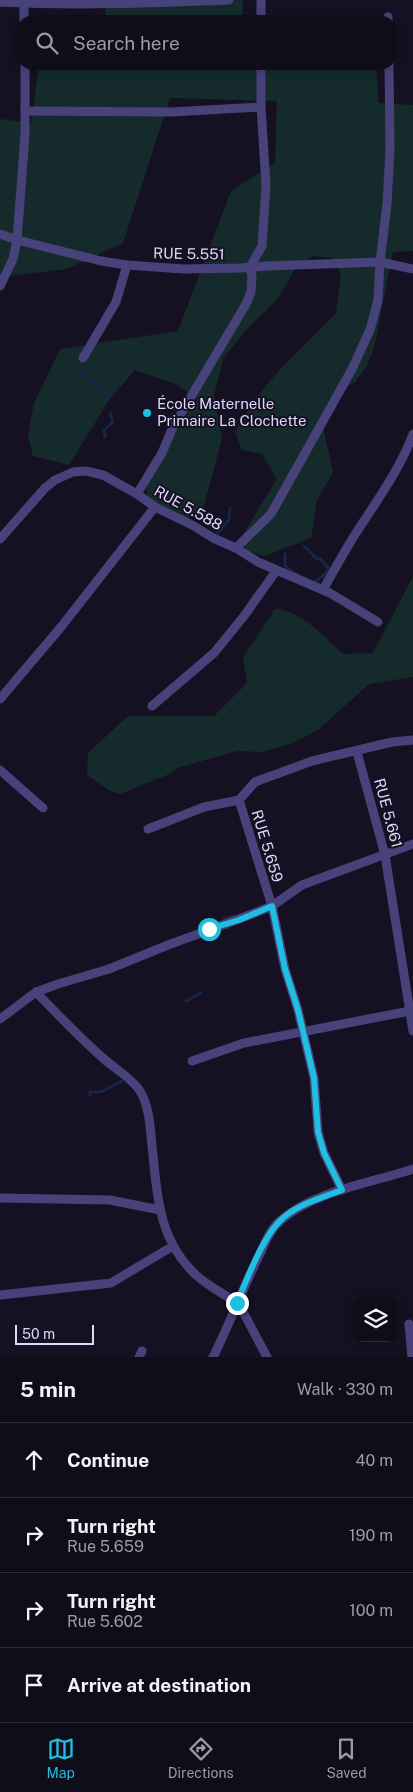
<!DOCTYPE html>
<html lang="en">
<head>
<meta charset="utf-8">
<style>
  :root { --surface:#100d1a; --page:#191623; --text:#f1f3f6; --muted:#9c9ca2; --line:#302d39; --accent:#1ebfe0 }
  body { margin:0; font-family:"Public Sans",sans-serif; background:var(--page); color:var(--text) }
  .controls { position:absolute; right:15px; bottom:15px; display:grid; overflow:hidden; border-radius:10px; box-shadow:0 2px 12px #0003 }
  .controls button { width:45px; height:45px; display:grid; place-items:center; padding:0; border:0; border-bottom:1px solid var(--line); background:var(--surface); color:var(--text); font:25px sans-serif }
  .scale { position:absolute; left:15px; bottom:12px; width:79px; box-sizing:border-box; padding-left:5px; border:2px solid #ded7fa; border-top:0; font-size:14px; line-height:18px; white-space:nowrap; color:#ded7fa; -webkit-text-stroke:4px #151122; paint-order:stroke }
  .stop { position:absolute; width:15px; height:15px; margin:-11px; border:4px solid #1ebfe0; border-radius:50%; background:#fff }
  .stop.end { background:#1ebfe0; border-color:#fff; box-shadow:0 1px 5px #0008 }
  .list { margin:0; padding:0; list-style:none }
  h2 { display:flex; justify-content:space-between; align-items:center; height:65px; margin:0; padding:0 20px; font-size:21px }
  h2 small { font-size:16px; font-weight:400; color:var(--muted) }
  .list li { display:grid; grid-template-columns:32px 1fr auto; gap:15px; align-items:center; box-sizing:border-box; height:75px; padding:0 20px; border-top:1px solid var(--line) }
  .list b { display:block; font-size:19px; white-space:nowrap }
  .list p { margin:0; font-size:16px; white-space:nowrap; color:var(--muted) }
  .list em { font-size:16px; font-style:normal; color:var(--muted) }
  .icon { flex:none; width:28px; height:28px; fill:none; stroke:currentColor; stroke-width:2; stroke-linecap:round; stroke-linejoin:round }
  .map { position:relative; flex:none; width:413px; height:1357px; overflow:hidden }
  .search { position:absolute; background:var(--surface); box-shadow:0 2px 12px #0003; left:15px; right:15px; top:15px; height:55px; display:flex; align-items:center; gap:12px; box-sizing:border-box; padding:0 18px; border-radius:20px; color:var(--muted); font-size:19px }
  .sheet { height:365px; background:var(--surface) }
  nav { display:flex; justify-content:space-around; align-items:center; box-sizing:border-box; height:70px; border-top:1px solid var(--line); background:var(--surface); font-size:14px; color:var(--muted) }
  nav a { display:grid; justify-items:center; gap:2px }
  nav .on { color:var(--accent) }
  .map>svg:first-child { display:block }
</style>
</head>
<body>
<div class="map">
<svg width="413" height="1357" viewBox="0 0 413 1357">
  <rect width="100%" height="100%" fill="#151122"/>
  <g fill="#152b2b">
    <path d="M106 0H243L242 21H105Z"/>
    <path d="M39 64 104 67V64H376L379 103 413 105V251L393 252 374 348 367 366 355 382 338 393 323 426 333 472 317 500 311 538 265 556 247 551 240 539 277 479 262 454 242 450 235 432 255 399 281 368 336 313 341 275 333 258 313 256 296 267 277 300 248 328 224 357 214 395 222 439 203 509 188 519 147 498 146 476 162 448 197 399 175 384 135 370 109 400 69 465 33 456 28 436 34 403 60 349 178 331 231 191 275 163 277 101 170 98 123 243 67 269 0 277V119L31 123Z"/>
    <path d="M413 576V677L369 684 318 730 291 744 261 752 237 751 177 768 167 775 120 794 110 791 87 775 88 753 128 716H214L247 683 243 657 275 609C300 609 325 638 343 654L373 653Z"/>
  </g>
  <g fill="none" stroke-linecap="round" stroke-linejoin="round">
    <g stroke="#162647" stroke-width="3">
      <path d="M79 371 106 393"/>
      <path d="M105 437 104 430 113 422 110 413"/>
      <path d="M215 536 229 520 230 508"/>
      <path d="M304 546 317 559 320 558 329 569 322 577 313 583"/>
      <path d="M285 554V566L297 575"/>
      <path d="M228 929 224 919 234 916"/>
      <path d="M186 1001 201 993"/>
      <path d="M90 1095V1092H101L122 1081"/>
    </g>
    <g stroke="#48427b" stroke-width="9">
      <path d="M24 0V21"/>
      <path d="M261 0V21"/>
      <path d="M0 2C76 6 153 3 229 0"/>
      <path d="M388 17V21"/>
      <path d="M25 111 171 112 261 107"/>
      <path d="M0 234 17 240 101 261 127 265 183 269 241 268 267 266 380 262 413 269"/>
      <path d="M0 286 13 259 17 240 25 135V64"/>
      <path d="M83 358 116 302 127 265"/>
      <path d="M137 494 162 453 173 427 246 304 251 292 252 277 250 267 262 246 266 185 261 107V64"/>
      <path d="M0 539 45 488 55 480 73 472 86 471 103 475 137 494 155 507 194 526 213 538 236 548 258 562 330 593 378 622"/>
      <path d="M236 548 271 514 352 369 370 330 378 300 380 262 387 204 390 149 389 64"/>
      <path d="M323 590C334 570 345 550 358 530 378 499 400 469 413 434"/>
      <path d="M0 699 61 627 155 507"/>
      <path d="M152 706 214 653 244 616 276 571"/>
      <path d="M357 752 385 855 413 1031"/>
      <path d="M0 770 43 808"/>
      <path d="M239 800 272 906 285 969 298 1010 314 1078 318 1132 324 1153 342 1190"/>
      <path d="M148 829 204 807 239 800 255 782 312 761 392 742 413 740"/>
      <path d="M36 992C58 1015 80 1038 104 1059 115 1069 132 1078 140 1091 150 1108 150 1128 152 1146 157 1194 158 1240 196 1275 208 1286 224 1294 237 1303L241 1308 267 1357"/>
      <path d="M0 1019 36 992 58 984 109 969 168 945 239 919 272 906 302 885 413 844"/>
      <path d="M192 1061 244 1043 410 1011"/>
      <path d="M0 1198 110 1200 160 1210"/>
      <path d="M0 1295 111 1283 173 1246"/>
      <path d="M409 1324 412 1357"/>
      <path d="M139 1357 142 1351"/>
      <path d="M213 1357C230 1324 242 1289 259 1256 265 1243 270 1229 281 1220 315 1191 371 1183 413 1169"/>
    </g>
  </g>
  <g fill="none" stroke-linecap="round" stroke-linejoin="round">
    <path stroke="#1ebfe0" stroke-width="6" d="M209 929 239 920 272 906 285 969 298 1010 314 1078 318 1132 324 1153 342 1190C321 1198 295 1205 280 1221 263 1237 246 1281 237 1303"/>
  </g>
  <circle fill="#1ebfe0" stroke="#151122" stroke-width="2" cx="147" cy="413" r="5"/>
  <g text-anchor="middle" stroke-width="4" stroke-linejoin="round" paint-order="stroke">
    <g font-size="15" fill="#ded7fa" stroke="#151122">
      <text transform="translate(189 254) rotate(1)" y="5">RUE 5.551</text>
      <text transform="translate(188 508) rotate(29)" y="5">RUE 5.588</text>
      <text transform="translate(388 813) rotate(75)" y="5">RUE 5.661</text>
      <text transform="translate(267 846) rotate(73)" y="5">RUE 5.659</text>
    </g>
    <g font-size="15" fill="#ded7fa" stroke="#151122" text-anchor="start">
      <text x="157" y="409">École Maternelle<tspan x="157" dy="17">Primaire La Clochette</tspan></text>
    </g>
  </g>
</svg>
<div class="controls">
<button><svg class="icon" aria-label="layers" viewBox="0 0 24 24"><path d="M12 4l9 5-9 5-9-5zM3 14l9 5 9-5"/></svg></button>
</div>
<div class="scale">50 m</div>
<div class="stop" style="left:209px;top:929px"></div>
<div class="stop end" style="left:237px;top:1303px"></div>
<div class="search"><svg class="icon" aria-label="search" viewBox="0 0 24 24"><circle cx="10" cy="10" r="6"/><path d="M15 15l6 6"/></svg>Search here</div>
</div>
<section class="sheet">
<h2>5 min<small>Walk · 330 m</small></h2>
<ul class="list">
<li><svg class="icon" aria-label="ahead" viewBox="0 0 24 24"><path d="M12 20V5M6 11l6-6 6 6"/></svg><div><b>Continue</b></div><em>40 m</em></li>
<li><svg class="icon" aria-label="right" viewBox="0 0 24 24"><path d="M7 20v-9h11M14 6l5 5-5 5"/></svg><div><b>Turn right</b><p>Rue 5.659</p></div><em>190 m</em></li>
<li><svg class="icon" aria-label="right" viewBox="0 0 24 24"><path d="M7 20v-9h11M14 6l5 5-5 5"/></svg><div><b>Turn right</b><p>Rue 5.602</p></div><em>100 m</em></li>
<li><svg class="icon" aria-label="arrive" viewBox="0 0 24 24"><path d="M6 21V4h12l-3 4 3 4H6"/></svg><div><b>Arrive at destination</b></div></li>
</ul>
</section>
<nav>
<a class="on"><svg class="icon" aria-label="map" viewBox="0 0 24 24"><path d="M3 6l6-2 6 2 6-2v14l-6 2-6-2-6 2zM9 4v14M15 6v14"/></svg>Map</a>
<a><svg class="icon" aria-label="directions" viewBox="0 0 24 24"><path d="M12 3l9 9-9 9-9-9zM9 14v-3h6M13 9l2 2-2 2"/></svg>Directions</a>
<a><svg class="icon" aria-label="saved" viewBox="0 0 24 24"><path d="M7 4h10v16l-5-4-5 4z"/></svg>Saved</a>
</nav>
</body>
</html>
